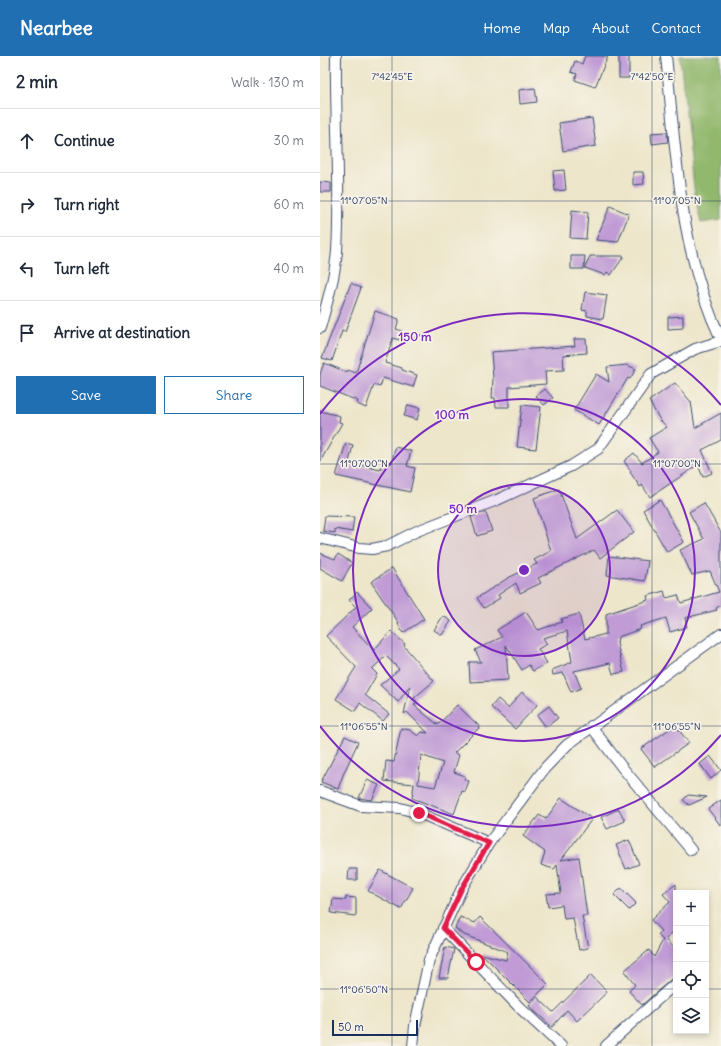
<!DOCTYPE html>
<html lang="en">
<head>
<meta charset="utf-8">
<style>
  :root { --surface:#fff; --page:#f6f6f7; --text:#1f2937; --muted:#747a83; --line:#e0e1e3; --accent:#1f6fb2 }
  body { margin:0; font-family:Delius,sans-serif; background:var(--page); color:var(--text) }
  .controls { position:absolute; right:12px; bottom:12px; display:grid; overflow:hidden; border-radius:0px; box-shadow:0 2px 6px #0003 }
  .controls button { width:36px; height:36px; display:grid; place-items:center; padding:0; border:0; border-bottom:1px solid var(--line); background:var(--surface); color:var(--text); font:20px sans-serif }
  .scale { position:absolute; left:12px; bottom:10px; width:86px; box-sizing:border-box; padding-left:4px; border:2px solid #1b2f5e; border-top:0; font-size:11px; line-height:14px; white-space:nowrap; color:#1b2f5e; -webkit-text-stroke:3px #f7f3e8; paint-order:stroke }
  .stop { position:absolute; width:12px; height:12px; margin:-9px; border:3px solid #e11d48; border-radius:50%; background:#fff }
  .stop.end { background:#e11d48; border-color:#fff; box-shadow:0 1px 4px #0008 }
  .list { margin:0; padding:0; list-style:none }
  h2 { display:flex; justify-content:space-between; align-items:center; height:52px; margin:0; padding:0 16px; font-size:17px }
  h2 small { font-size:13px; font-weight:400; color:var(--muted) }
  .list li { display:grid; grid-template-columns:26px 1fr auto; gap:12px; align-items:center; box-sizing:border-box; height:64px; padding:0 16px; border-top:1px solid var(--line) }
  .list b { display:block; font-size:15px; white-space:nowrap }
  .list em { font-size:13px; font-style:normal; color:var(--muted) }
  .actions { display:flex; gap:8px; padding:12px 16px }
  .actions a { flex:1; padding:9px 0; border:1px solid var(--accent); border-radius:0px; text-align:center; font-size:14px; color:var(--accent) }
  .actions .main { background:var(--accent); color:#fff }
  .icon { flex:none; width:22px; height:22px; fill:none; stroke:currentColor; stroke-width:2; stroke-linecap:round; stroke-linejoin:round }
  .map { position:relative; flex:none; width:401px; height:990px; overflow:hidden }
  header { display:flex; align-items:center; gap:24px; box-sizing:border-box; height:56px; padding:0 20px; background:var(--accent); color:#fff }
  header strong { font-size:19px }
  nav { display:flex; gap:22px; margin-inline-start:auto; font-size:14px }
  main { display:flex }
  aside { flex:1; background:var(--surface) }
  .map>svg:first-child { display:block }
</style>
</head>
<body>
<header>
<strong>Nearbee</strong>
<nav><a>Home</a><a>Map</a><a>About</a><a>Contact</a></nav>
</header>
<main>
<aside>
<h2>2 min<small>Walk · 130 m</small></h2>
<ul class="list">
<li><svg class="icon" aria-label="ahead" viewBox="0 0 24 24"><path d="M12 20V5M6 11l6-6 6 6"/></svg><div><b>Continue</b></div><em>30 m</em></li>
<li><svg class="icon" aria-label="right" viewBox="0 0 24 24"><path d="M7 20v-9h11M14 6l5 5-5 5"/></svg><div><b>Turn right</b></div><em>60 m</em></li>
<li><svg class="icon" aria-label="left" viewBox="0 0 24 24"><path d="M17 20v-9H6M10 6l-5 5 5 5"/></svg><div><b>Turn left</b></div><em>40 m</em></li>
<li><svg class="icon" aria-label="arrive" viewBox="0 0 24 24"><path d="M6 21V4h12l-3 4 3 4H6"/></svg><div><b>Arrive at destination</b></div></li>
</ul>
<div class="actions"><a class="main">Save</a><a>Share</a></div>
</aside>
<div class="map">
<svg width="401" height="990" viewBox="0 0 401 990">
  <rect width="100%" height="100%" fill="#f7f3e8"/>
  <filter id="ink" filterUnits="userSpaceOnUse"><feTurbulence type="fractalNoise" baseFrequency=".025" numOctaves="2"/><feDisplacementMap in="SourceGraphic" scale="8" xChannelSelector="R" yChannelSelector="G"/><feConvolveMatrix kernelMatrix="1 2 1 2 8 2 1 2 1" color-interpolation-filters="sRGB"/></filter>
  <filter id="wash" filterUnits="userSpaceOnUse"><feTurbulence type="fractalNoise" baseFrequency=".012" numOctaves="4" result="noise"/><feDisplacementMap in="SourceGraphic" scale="16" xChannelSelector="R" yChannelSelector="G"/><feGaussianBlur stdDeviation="0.9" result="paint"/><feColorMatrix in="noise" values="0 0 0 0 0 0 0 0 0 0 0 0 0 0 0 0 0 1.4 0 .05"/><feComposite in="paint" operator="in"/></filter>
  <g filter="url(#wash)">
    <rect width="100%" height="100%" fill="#ede6ca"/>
    <path fill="#92b86d" stroke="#567466" d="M360 0H401V164L381 167 375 141Z"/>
    <g id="blocks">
      <g fill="#c09bd5" fill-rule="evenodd">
        <path d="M265 0H288L275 31 255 24 257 18 251 16 255 5 262 8Z"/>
        <rect x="299" y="0" width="10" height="22"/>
        <path d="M215 32 217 46 200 48 199 34Z"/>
        <path d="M272 62 276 90 243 95 239 67Z"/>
        <path d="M347 76 348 86 332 88 331 77Z"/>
        <path d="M244 114 246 134 235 135 233 115Z"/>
        <path d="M313 116H323L324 128 313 129Z"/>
        <path d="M0 126 11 127V136H0Z"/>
        <path d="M290 150 309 158 298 186 276 184Z"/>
        <path d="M252 154 268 156 266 183 250 182Z"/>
        <path d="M251 200H265L264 213H251Z"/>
        <path d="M270 200H304L291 219 287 216 285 219 265 212Z"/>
        <path d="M31 227 41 232 25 276 22 275 12 305 2 302Z"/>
        <path d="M265 236 287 239 283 263 267 260V255L262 254Z"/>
        <path d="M55 255 79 263 76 273 82 275 79 284 73 282 65 307 82 312V314L97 319 93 331 63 322 60 331 54 329 46 352 37 348 38 345 0 330V318L4 307 27 316 28 314 36 317Z"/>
        <path d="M363 260V272L348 273V261Z"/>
        <path d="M254 283H266L267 297 243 299 244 314 225 315 226 328 189 331V351H176L175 342H172L173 322 171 296 255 290Z"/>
        <path d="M307 309 316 313 310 323 308 322 279 369 254 354 276 318 289 326 287 311Z"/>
        <path d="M355 327 371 346 375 372 401 357V384L382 394 392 417 383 421 378 409 330 441 322 429 320 431 310 416 311 415 304 405 314 397 322 407 338 396 329 382 347 371 340 364 329 345Z"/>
        <path d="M225 333 233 342 224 349 216 340Z"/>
        <path d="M88 349 100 352 97 364 84 360Z"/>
        <path d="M202 349 221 351 216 393 197 391Z"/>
        <path d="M0 355 20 360 19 366 22 367 0 406Z"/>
        <path d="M26 387 33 389 29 406 60 414 63 405 72 407 75 391 91 395 87 410 95 412 90 436 16 420Z"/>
        <path d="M239 433 257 483 297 454 314 476 280 502 274 494 218 522 221 527 200 537 196 527 178 539 180 542 164 552 157 542 188 522 217 508 214 504 231 495 214 442Z"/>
        <path d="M340 444 364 486 347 496 323 454Z"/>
        <path d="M384 447 401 477V549L396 552 397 554 365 562 367 571 350 576 346 562 320 570 321 573 298 581 297 587 304 616 293 618 290 607 254 615 261 632 251 636 243 617 233 619 232 614 252 606 247 575 223 582 227 588 218 593 227 607 213 615 209 609 202 614 186 589 188 624 150 626 149 606H161L155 594 182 581 177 574 206 556 218 574 242 566 241 563 259 558 265 583 286 578V558L328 544 327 540 344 535 346 542 358 539 361 547 399 536 390 515 372 519 360 494 384 483 369 456Z"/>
        <path d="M162 457H166L172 475 157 480 151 461Z"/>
        <path d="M5 460 34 461 32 476 15 473V477L3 475Z"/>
        <path d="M0 497 15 503 18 498 32 507 22 525 0 512Z"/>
        <path d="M289 500 328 505 325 525 287 519Z"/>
        <path d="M72 512 104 563 83 577 78 568 79 567 51 526Z"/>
        <path d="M37 536 52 552 32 571 54 594 71 575 85 588 84 590 114 625 94 642 97 646 94 649 118 669 137 649 160 671 134 697 139 699 134 716 145 720 144 723 149 725 145 736 142 735 134 758 92 742 94 728 64 725 66 705 74 706 81 672 90 674 98 680 102 676 108 677 87 656 84 658 90 630 78 646 60 629 79 613 66 600 52 613 57 618 45 639 69 658 63 665 40 647 35 655 16 643 36 611 6 580 36 551 29 544ZM101 699 123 707 115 731 98 728Z"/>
        <path d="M123 560 131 565 122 579 114 574Z"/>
        <path d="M202 636 217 649 195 673 171 651 178 643 188 652Z"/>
        <path d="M229 650 238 662 226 671 217 659Z"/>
        <path d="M355 669 369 687 335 711 321 693Z"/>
        <path d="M25 680 38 686 23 719 18 733 1 726Z"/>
        <path d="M390 700 401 714 391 723 380 708Z"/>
        <path d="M47 724 59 729 52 744 39 742Z"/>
        <path d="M368 739 387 741 369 749 363 744Z"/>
        <path d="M241 742 272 763 241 804 259 801 267 860H262L268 892 259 894 253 862 244 863 242 849 228 851 226 838 241 837 237 809 234 813 221 809 225 796 203 780 219 759 226 763Z"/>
        <path d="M401 744V770L388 753Z"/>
        <path d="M299 753 305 765 287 773 281 761Z"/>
        <path d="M309 784 319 808 306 813 296 789Z"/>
        <path d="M29 813H37V824H28Z"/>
        <path d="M60 814 93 832 81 853 48 835Z"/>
        <path d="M356 828V873L346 883 356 894V919L322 949 309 935 315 929 304 915 329 894 334 901 343 884 338 879 341 875 331 864 350 846 343 838Z"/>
        <path d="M301 832 316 847 309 854 294 839Z"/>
        <path d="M26 841 36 842V860L11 857 13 843 26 844Z"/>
        <path d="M140 861 155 867 160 861 228 928 210 946 162 898 186 904 188 896 142 878 135 872Z"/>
        <path d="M125 891 134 893 128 922H119Z"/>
        <path d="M271 919 287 936 257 965 247 954 232 971 209 950 217 941 233 956Z"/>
      </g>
    </g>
  </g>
  <g filter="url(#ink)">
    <use href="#blocks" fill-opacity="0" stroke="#3a4a6e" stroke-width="1"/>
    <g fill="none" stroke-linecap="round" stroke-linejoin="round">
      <g stroke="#3a4a6e" stroke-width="12">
        <g id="minor">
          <path d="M346 0C356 95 359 195 401 283"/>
          <path d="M0 272C7 247 15 220 17 195 21 130 15 65 16 0"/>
          <path d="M0 482 39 492 52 493 67 490 97 475 177 444 251 410 278 393 331 318 375 293 401 285"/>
          <path d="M271 670 301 710 371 794"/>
          <path d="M0 735 41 750 80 752 99 757 169 787"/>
          <path d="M123 872 200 952 241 990"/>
          <path d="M93 990 95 970 109 904 142 832 169 787 225 712 247 689 401 578"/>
          <path d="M286 990 356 927"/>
        </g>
      </g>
      <use href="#minor" stroke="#fff" stroke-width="10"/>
    </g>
  </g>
  <g fill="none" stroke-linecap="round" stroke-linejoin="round" filter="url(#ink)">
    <path stroke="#e11d48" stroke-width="5" d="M99 757 169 787 142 832 123 872 156 906"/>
  </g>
  <path fill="none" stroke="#1b2f5e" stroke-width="1" stroke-opacity="0.45" d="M72 0V990M332 0V990M0 145H401M0 408H401M0 670H401M0 933H356M386 933H401"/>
  <circle cx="204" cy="514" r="86" fill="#7b2cbf" fill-opacity=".12"/>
  <g fill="none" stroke="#7b2cbf" stroke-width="2">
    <circle cx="204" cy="514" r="86"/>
    <circle cx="204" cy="514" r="171"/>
    <path d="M401 679A257 257 0 0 1 0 670M0 358A257 257 0 0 1 401 349"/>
  </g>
  <g font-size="10" text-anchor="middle" fill="#1b2f5e" stroke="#f7f3e8" stroke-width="3.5" stroke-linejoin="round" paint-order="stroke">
    <text x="72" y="24">7°42'45"E</text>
    <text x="332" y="24">7°42'50"E</text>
    <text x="44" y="148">11°07'05"N</text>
    <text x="357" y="148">11°07'05"N</text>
    <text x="44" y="411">11°07'00"N</text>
    <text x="357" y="411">11°07'00"N</text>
    <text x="44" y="674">11°06'55"N</text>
    <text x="357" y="674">11°06'55"N</text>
    <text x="44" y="937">11°06'50"N</text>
  </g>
  <circle cx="204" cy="514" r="6" fill="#7b2cbf" stroke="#f7f3e8" stroke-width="2"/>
  <g font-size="12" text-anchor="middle" font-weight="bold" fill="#7b2cbf" stroke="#f7f3e8" stroke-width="3.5" stroke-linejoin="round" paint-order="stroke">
    <text x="95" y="285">150 m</text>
    <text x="132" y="363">100 m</text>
    <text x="143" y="457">50 m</text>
  </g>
</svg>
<div class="controls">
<button>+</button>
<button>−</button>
<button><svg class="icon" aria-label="locate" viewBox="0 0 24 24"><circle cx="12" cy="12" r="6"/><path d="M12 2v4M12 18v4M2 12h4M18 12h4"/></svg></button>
<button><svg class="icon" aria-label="layers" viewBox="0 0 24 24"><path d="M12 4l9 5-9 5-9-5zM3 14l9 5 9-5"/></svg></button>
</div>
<div class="scale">50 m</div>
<div class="stop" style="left:156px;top:906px"></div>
<div class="stop end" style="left:99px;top:757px"></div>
</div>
</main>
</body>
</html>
